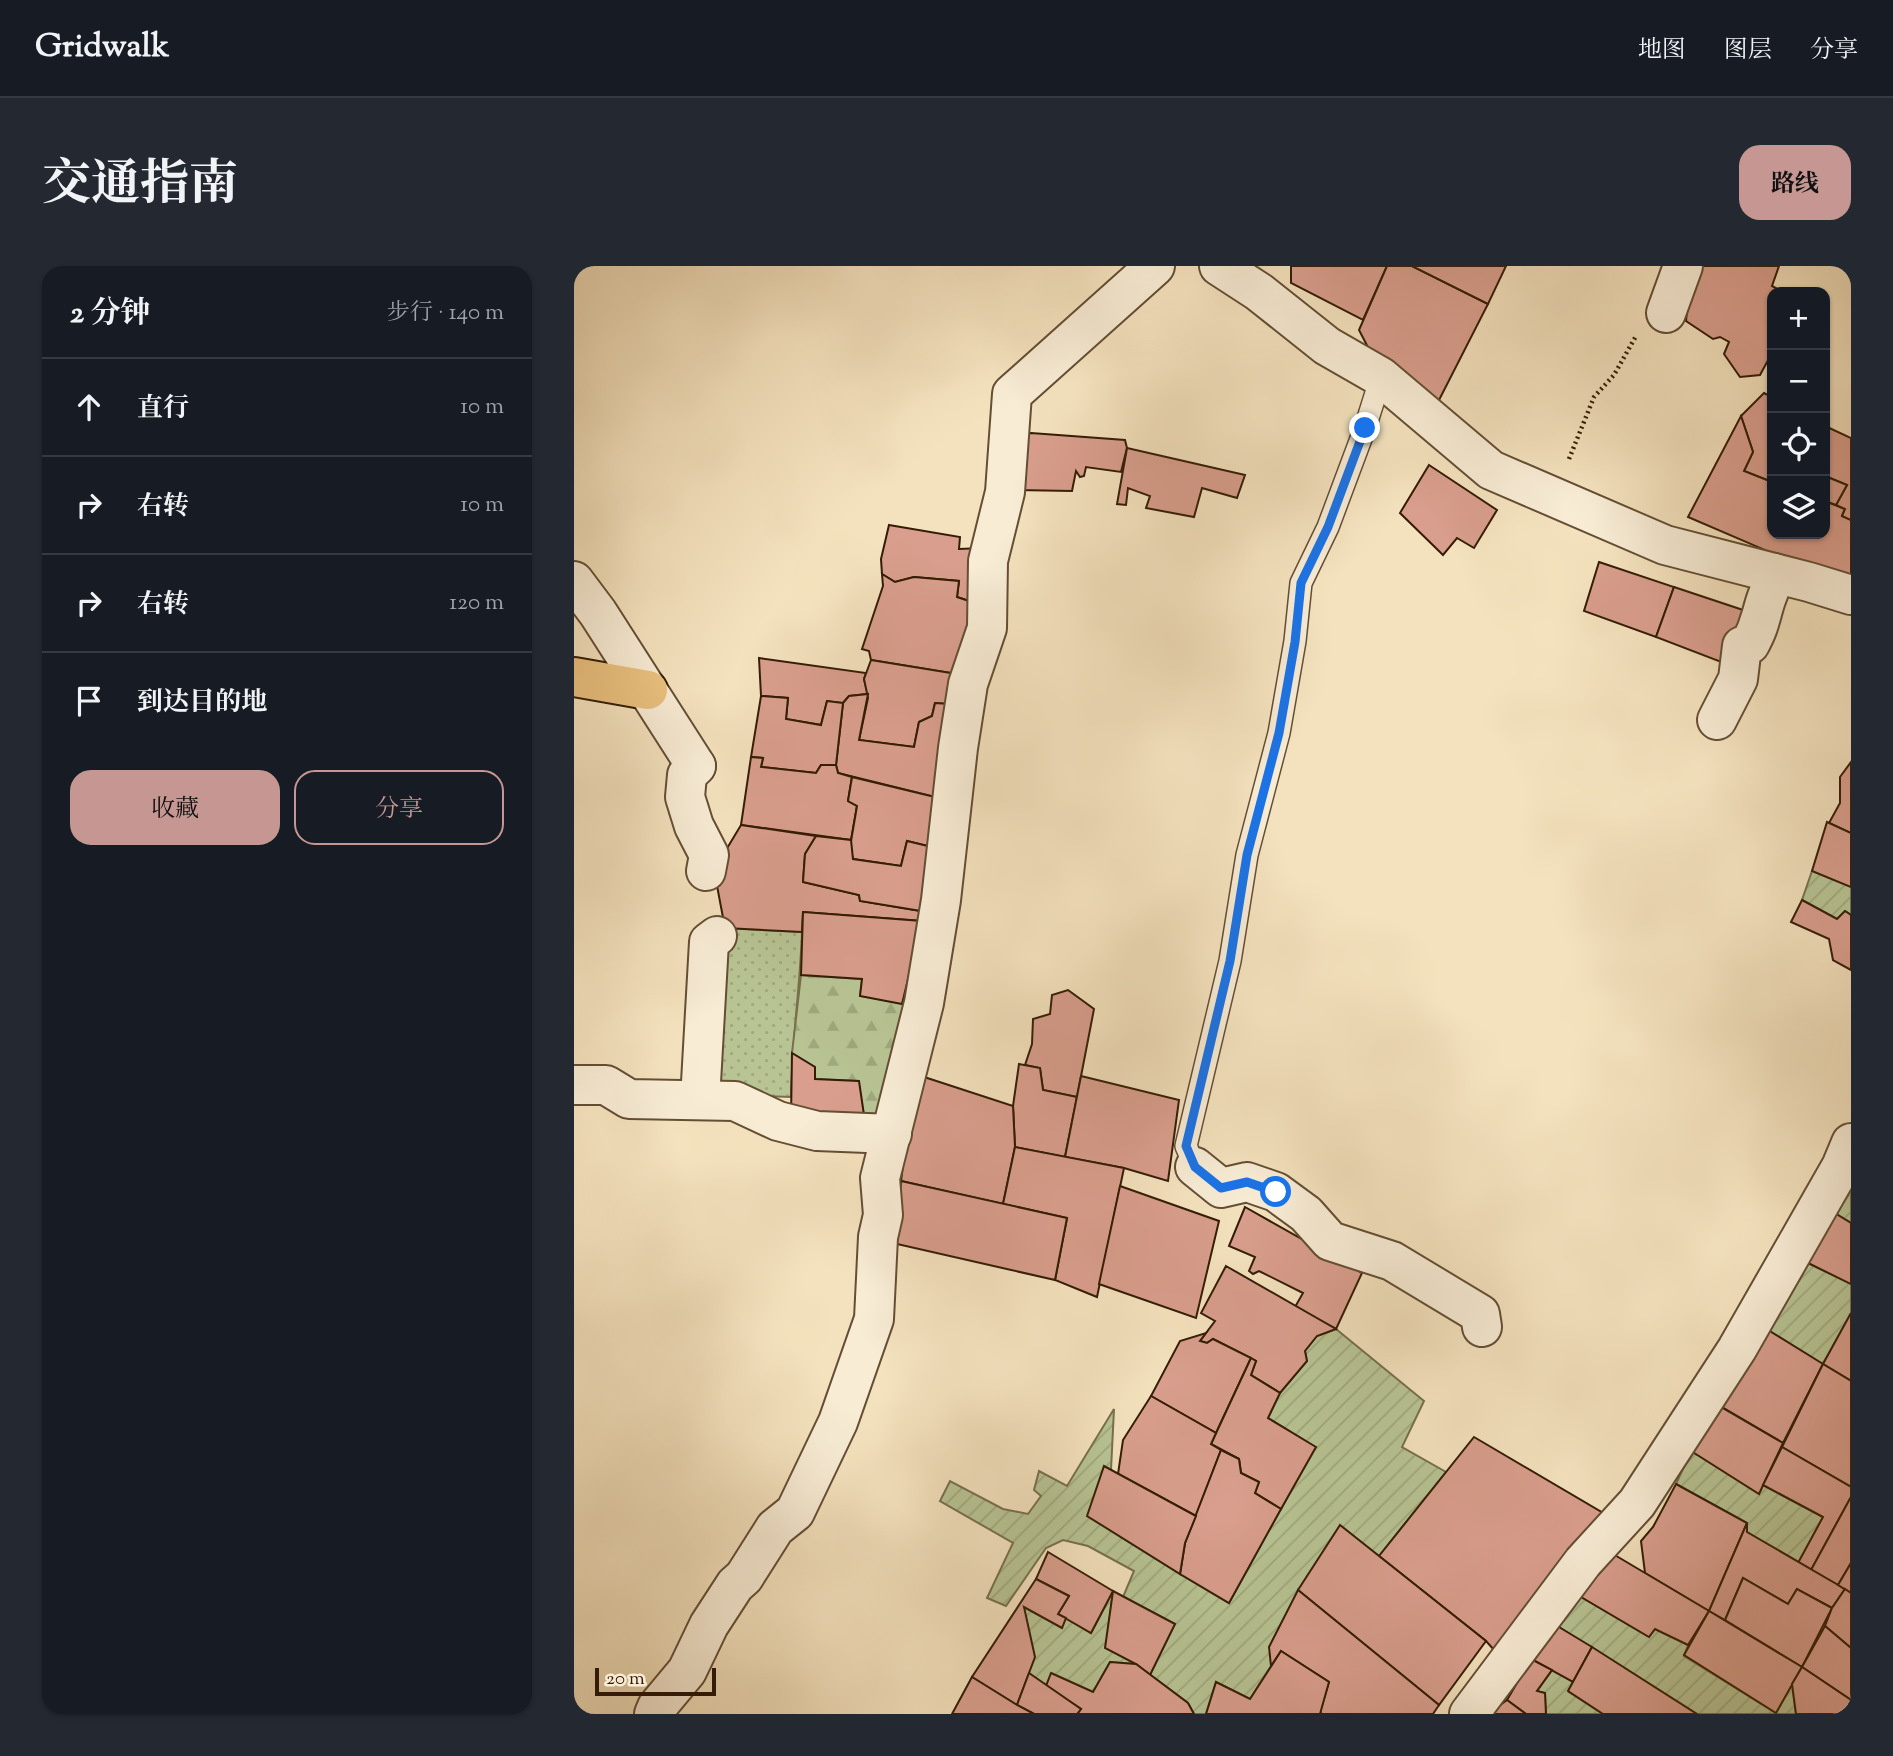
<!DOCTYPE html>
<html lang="zh">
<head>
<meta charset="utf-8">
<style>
  :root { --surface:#171b24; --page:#242831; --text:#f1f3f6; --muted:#9ea1a6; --line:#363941; --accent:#c59692 }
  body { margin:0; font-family:"Sorts Mill Goudy","Noto Serif SC",serif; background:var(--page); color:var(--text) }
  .controls { position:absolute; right:21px; top:21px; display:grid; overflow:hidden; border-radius:14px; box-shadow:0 2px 5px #0004 }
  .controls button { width:63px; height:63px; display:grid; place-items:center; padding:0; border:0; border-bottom:2px solid var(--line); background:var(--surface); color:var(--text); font:35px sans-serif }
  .scale { position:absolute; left:21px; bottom:18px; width:121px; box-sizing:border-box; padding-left:7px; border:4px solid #341c06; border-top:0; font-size:19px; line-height:24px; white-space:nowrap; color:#341c06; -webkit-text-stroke:5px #f8ecd5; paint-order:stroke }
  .stop { position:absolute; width:21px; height:21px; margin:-16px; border:5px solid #1a73e8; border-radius:50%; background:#fff }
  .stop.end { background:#1a73e8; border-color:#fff; box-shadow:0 2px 7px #0008 }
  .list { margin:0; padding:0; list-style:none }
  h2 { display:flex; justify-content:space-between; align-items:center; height:91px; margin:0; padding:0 28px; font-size:30px }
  h2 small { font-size:23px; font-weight:400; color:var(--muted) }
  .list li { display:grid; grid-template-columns:46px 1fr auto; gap:21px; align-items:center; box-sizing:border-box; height:98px; padding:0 28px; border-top:2px solid var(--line) }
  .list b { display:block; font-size:26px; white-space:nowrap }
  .list em { font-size:23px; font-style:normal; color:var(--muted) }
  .actions { display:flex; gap:14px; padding:21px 28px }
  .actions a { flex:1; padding:16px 0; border:2px solid var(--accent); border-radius:21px; text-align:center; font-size:24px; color:var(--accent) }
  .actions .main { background:var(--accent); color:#111 }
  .icon { flex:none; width:38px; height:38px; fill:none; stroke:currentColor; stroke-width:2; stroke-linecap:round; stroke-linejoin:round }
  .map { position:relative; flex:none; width:1277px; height:1448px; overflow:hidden; border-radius:21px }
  header { display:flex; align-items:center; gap:42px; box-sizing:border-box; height:98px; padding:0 35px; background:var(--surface); border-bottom:2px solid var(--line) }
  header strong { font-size:33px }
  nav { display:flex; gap:38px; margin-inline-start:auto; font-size:24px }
  .intro { display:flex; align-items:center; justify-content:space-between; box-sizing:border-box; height:168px; padding:0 42px }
  h1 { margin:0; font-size:49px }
  .button { padding:18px 32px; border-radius:21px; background:var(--accent); color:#111; font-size:24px; font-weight:700 }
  main { display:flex; gap:42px; padding:0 42px }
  aside { flex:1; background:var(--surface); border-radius:21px; box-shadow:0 2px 5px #0004 }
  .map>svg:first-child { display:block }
</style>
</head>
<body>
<header>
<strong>Gridwalk</strong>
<nav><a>地图</a><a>图层</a><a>分享</a></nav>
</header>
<div class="intro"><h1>交通指南</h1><a class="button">路线</a></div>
<main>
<aside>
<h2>2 分钟<small>步行 · 140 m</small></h2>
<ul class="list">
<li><svg class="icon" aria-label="ahead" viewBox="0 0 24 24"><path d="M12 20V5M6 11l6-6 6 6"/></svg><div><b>直行</b></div><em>10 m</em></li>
<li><svg class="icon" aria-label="right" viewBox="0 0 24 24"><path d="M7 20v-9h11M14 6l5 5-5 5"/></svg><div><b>右转</b></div><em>10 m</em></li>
<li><svg class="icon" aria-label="right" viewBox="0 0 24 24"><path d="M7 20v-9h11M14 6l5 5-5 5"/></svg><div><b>右转</b></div><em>120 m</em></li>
<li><svg class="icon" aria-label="arrive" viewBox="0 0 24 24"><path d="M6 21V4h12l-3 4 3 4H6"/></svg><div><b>到达目的地</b></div></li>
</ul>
<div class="actions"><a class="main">收藏</a><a>分享</a></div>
</aside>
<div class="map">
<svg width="1277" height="1448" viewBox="0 0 1277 1448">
  <defs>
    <pattern id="grass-dots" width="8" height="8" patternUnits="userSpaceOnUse" patternTransform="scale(1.75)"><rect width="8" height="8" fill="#b8c494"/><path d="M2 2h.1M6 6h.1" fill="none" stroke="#9fa87e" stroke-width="1.8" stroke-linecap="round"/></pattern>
    <pattern id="forest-firs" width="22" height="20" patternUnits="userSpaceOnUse" patternTransform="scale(1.75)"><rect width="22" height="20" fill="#b8c494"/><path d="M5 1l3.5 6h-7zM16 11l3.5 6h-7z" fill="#9fa87e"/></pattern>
    <pattern id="garden-furrows" width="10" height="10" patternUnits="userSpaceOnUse" patternTransform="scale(1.75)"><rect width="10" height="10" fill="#b8c494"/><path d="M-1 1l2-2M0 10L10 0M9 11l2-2" fill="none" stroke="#9fa87e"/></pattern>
  </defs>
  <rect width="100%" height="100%" fill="#f4e2be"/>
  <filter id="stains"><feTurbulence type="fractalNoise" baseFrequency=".00286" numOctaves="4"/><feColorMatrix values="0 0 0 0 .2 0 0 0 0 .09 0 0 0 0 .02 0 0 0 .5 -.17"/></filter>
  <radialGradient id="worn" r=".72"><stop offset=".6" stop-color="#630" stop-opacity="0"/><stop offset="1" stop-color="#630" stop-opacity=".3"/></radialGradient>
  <path fill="url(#grass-dots)" stroke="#76704d" stroke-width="2" d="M151 662 228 666C226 721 218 776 217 831L133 828Z"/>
  <path fill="url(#forest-firs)" stroke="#76704d" stroke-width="2" d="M338 698 315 858 291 856 284 815 241 813V801L218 787 227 709 288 713 286 730 328 737Z"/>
  <g fill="url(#garden-furrows)" stroke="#76704d" stroke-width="2">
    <path d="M1238 605 1277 621V649L1271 645 1263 653 1228 634Z"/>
    <path d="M1277 899V957L1259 946Z"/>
    <path d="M1234 997 1277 1018V1047L1249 1098 1194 1064Z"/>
    <path d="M762 1063 850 1135 828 1181 872 1206 805 1290 767 1260 697 1400 676 1433 642 1416 632 1448H620L614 1437 576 1409 601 1358 549 1331 560 1305 514 1280 489 1274 472 1282 432 1340 413 1332 439 1277 366 1235 376 1215 429 1243 454 1248 467 1230 460 1224 465 1205 493 1220 540 1143 537 1204 606 1308 655 1337 741 1181 694 1152 706 1127 733 1095 731 1085 743 1070Z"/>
    <path d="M1117 1185 1185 1227 1189 1219 1249 1251 1224 1297 1173 1266V1257L1102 1218Z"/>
    <path d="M539 1325 532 1382 562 1398 536 1396 519 1426 478 1407 472 1420 455 1407 450 1341 487 1361 492 1352 517 1367Z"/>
    <path d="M1007 1331 1075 1371 1081 1363 1114 1379 1110 1390 1202 1447 1218 1418 1222 1448H1123L980 1358Z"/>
    <path d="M978 1404 999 1416 995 1426 1029 1448H972L971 1427 963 1425Z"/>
  </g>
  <g fill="#d99e8d" stroke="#341c06" stroke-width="2">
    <path d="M717 0H813L789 54 717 17Z"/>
    <path d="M813 0H838L914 38 863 138 800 93 785 64Z"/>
    <path d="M838 0H932L914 38Z"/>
    <path d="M1117 0H1205L1198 20 1209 26H1198V87L1186 109 1166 111 1150 88 1155 76 1146 71 1139 73 1112 55Z"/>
    <path d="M1190 127 1198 131V216L1170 205 1179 186 1167 150Z"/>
    <path d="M1167 150 1179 186 1170 205 1198 216V268H1251V235L1271 243 1268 250 1277 254V321L1114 251Z"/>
    <path d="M1251 160 1277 172V254L1268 250 1271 243 1262 239 1273 219 1251 210Z"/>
    <path d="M457 167 551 174 553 182 547 206 512 201 510 210 506 211 502 205 498 225 441 224 445 169Z"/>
    <path d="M553 182 671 209 663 232 628 222 620 251 572 242 576 230 554 222 552 239 543 238Z"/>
    <path d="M855 199 923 244 900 282 883 272 869 289 826 247Z"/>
    <path d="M1251 210 1273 219 1262 239 1251 235Z"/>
    <path d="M315 259 386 271 385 283 408 282 398 336 383 331 385 315 340 311 321 316 308 308 307 293Z"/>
    <path d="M1025 296 1100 321 1082 371 1010 345Z"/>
    <path d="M308 308 321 316 340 311 385 315 383 331 398 336 383 408 297 394 295 385 288 383 309 320Z"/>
    <path d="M1100 321 1172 345 1155 399 1082 371Z"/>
    <path d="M185 392 292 407 290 413 294 428 275 430 269 437 253 435 247 459 212 453 214 432 187 430Z"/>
    <path d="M297 394 383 408 375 438 361 437 358 450 345 456 340 481 285 474 294 432 290 413Z"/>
    <path d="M294 428 285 474 340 481 345 456 358 450 361 437 375 438 365 532 264 507 262 499 269 437 275 430Z"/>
    <path d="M187 430 214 432 212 453 247 459 253 435 269 437 262 499H247L242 507 187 501 189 492 177 491Z"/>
    <path d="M177 491 189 492 187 501 242 507 247 499H262L264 507 278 511 274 535 283 540 277 574 167 559Z"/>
    <path d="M1277 496V567L1255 557 1266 537V511Z"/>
    <path d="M278 511 365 532 362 582 333 575 327 600 279 593 276 581 283 540 274 535Z"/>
    <path d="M1253 556 1277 567V621L1238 605Z"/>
    <path d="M167 559 242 570 231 588 229 616 285 629 286 635 353 646 348 655 229 646 228 666 151 662 140 604Z"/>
    <path d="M242 570 277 574 279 593 327 600 333 575 362 582 353 646 286 635 285 629 229 616 231 588Z"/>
    <path d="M1228 634 1263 653 1271 645 1277 649V704L1259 694 1255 673 1217 656Z"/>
    <path d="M229 646 348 655 328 738 286 730 288 713 227 709Z"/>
    <path d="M494 724 520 743 503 831 469 824 466 802 451 799 458 778 459 753 476 748 478 729Z"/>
    <path d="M218 787 241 801V813L285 815 291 856 217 852Z"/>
    <path d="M445 798 466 802 469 824 503 831 491 891 441 881 439 840Z"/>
    <path d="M341 808 439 840 441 881 429 938 327 915Z"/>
    <path d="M507 810 605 834 594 915 550 902 491 891Z"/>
    <path d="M441 881 550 902 523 1031 481 1014 493 952 429 938Z"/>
    <path d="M327 915 493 952 481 1014 323 978Z"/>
    <path d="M546 920 645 955 622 1052 525 1018Z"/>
    <path d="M671 941 788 1007 762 1063 721 1041 729 1027 685 1005 679 1008 675 1005 681 991 655 980Z"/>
    <path d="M1259 946 1277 957V1018L1234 997Z"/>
    <path d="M652 1000 762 1063 743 1070 731 1085 733 1095 706 1127 677 1109 682 1095 639 1073 633 1077 626 1075 641 1055 627 1047Z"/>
    <path d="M1277 1047V1115L1249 1098Z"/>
    <path d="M1194 1064 1249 1098 1209 1177 1148 1141Z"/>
    <path d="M632 1067 626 1075 633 1077 639 1073 677 1092 642 1167 577 1130 606 1075Z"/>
    <path d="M677 1092 682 1095 677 1109 706 1127 694 1152 742 1181 707 1243 681 1227 685 1216 667 1207 665 1193 637 1178Z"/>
    <path d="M1249 1098 1277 1115V1221L1208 1181Z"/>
    <path d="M577 1130 642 1167 637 1178 647 1184 622 1250 544 1208 549 1174Z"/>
    <path d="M1140 1137 1209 1177 1185 1228 1117 1185Z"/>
    <path d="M900 1171 1036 1251 921 1385 912 1375 805 1290Z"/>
    <path d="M1208 1181 1277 1221V1231L1237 1304 1224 1297 1249 1251 1189 1219Z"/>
    <path d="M647 1184 665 1193 667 1207 685 1216 681 1227 707 1243 655 1337 606 1308 611 1277Z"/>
    <path d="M530 1200 622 1250 611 1277 606 1308 513 1250Z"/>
    <path d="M1102 1218 1173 1257 1135 1345 1071 1307 1067 1275 1079 1261Z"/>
    <path d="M1277 1231V1297L1264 1319 1237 1304Z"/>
    <path d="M1173 1257V1266L1271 1323 1258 1342 1223 1323 1214 1338 1169 1312 1151 1354 1135 1345Z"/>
    <path d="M766 1259 912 1375 865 1439 724 1324Z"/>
    <path d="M1034 1285 1135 1345 1114 1379 1081 1363 1075 1371 1007 1331Z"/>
    <path d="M474 1286 539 1325 517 1367 484 1348 495 1330 462 1313Z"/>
    <path d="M1277 1297V1327L1264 1319Z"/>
    <path d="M1169 1312 1214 1338 1223 1323 1258 1342 1228 1401 1151 1354Z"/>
    <path d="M462 1313 495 1330 484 1348 492 1352 488 1362 450 1341 461 1391 443 1439 398 1411Z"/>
    <path d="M1271 1323 1277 1327V1382L1251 1360 1258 1342Z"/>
    <path d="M724 1324 865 1439 859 1448H748L746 1446 755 1416 707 1385 697 1400 695 1381Z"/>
    <path d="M539 1325 601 1358 576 1409 562 1398 531 1382Z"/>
    <path d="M1135 1345 1228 1401 1202 1447 1110 1389Z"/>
    <path d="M980 1358 1018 1381 999 1416 957 1393Z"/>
    <path d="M1251 1360 1277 1382V1434L1228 1401Z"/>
    <path d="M1018 1381 1123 1448H1029L994 1425Z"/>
    <path d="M707 1385 755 1416 746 1448H632L642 1416 676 1433Z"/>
    <path d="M957 1393 978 1404 963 1425 971 1427 972 1448H952L933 1434Z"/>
    <path d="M536 1396 562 1398 614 1437 620 1448H503L507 1443 472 1420 477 1407 519 1426Z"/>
    <path d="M1228 1401 1277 1434V1448H1222L1218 1418Z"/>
    <path d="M455 1407 507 1443 503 1448H460L443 1439Z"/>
    <path d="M398 1411 443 1439 460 1448H378Z"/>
    <path d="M933 1434 952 1448H901L922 1442Z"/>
  </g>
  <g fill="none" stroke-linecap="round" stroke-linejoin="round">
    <g stroke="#644e34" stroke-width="24">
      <path id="service" d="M621 901 612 880 656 695 673 589 705 467 721 375 727 317 754 261 791 162 807 111"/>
    </g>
    <g stroke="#644e34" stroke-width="42">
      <g id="minor">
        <path d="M645 0 685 26 753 80 807 111 917 204 1091 279 1235 316 1277 329"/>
        <path d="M1092 47 1109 0"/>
        <path d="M1143 454 1164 413 1168 380 1176 378C1185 361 1185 357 1190 340 1193 328 1199 319 1200 307"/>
        <path d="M122 500 113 509 111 531 120 560 135 589 132 605"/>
        <path d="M0 819H32L55 833 161 835 204 855 243 865 318 868"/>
        <path d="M126 834 135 676 143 670"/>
        <path d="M621 901 647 922 673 916 702 926 732 948 756 975 818 995 906 1048 908 1061"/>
        <path d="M80 1448 83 1441 113 1405 135 1359 161 1319 170 1311 201 1262 221 1246 264 1156 300 1053 304 971 309 949 306 912 350 737 367 634 384 482 394 418 413 362 414 295 431 226 438 128 581 0"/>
        <path d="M895 1448 1009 1296 1063 1237 1163 1083 1267 901 1277 877"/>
      </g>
    </g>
    <g stroke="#644e34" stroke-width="42">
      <path id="tertiary" d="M0 315 24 347 122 500"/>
    </g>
    <g stroke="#341c06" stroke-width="42">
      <path id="motorway" d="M0 411 74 424"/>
    </g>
    <path stroke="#341c06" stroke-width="4.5" stroke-dasharray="2 3.5" stroke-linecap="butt" d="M995 193 1020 131 1040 109 1062 70"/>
    <use href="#service" stroke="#f8ecd5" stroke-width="21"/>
    <use href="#minor" stroke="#f8ecd5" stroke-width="38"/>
    <use href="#tertiary" stroke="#f8ecd5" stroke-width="38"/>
    <use href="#motorway" stroke="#eac17f" stroke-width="38"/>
  </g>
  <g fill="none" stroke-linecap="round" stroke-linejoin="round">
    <path stroke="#1a73e8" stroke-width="9" d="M702 926 673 916 647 922 621 901 612 880 656 695 673 589 705 467 721 376 727 317 754 261 791 162"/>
  </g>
  <rect width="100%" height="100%" filter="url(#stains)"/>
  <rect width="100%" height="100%" fill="url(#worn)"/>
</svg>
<div class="controls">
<button>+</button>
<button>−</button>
<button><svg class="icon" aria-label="locate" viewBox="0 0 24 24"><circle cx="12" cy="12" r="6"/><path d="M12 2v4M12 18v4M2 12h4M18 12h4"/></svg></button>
<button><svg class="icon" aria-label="layers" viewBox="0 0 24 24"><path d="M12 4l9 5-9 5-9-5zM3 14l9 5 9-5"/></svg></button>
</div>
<div class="scale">20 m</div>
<div class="stop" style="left:702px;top:926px"></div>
<div class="stop end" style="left:791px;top:162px"></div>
</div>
</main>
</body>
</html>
